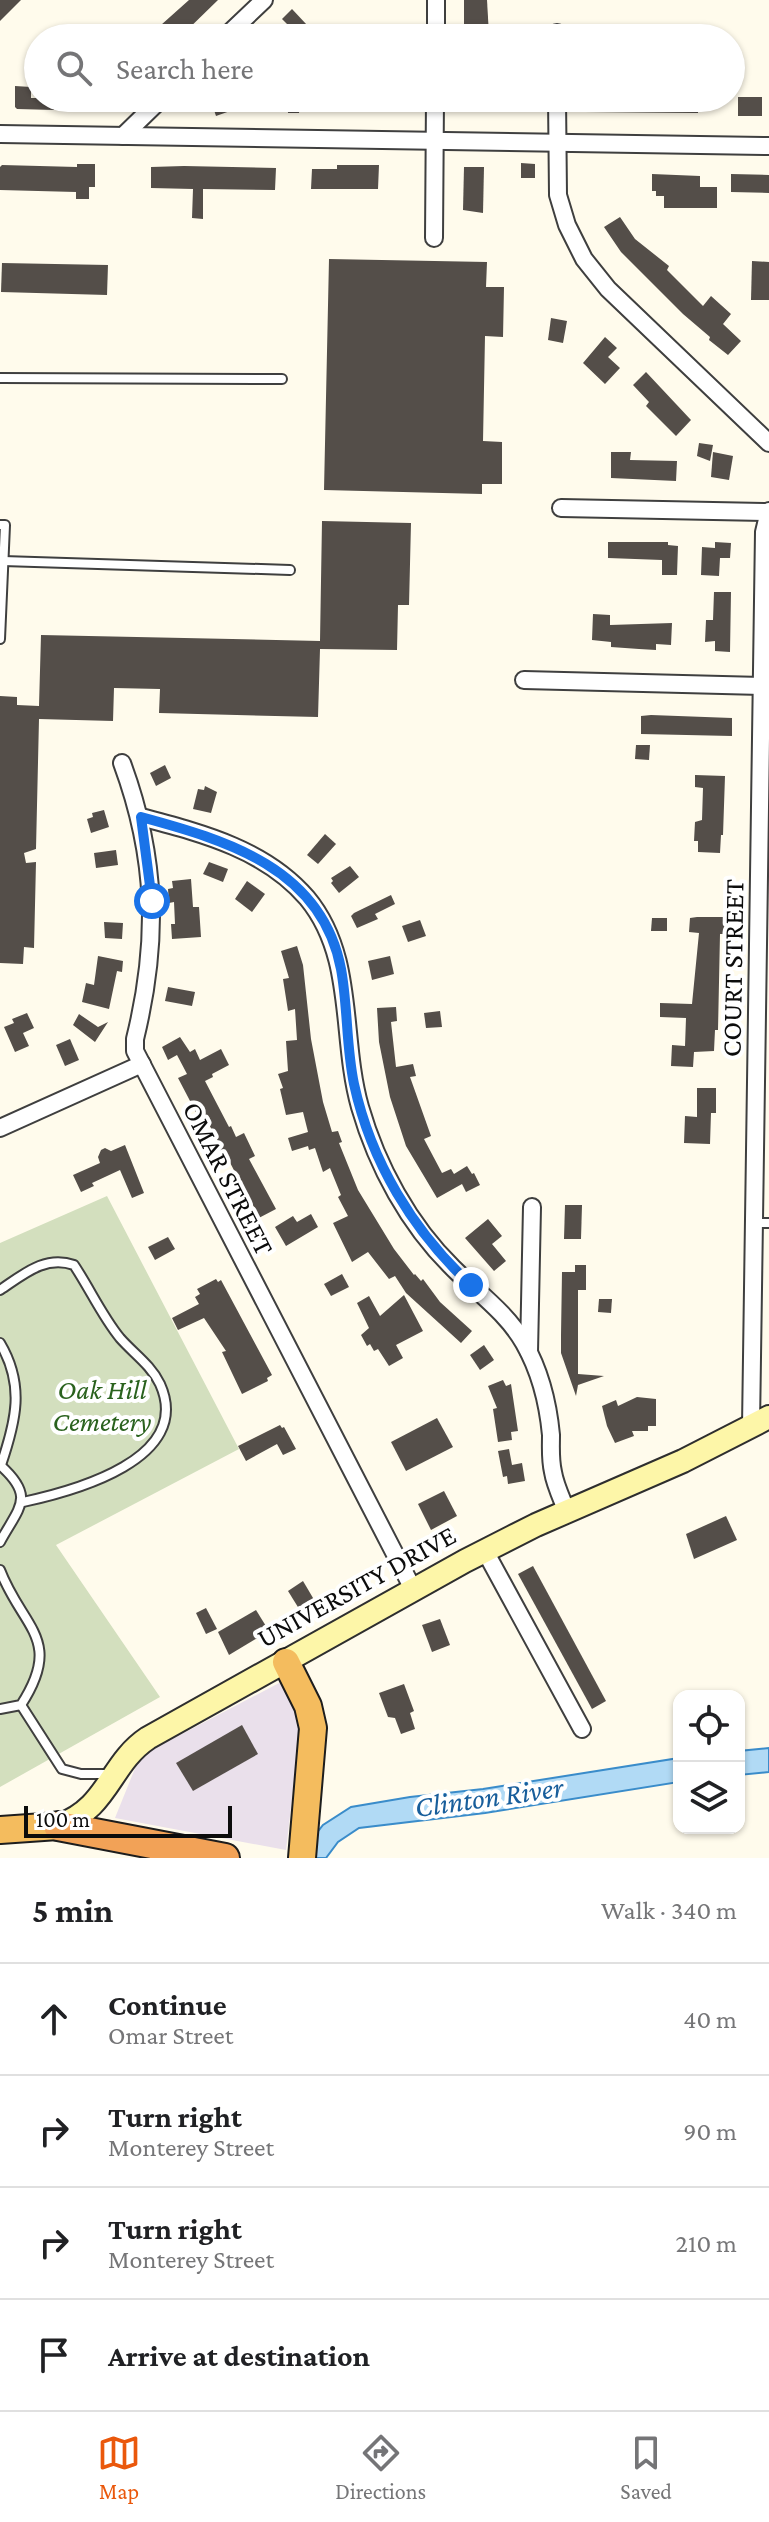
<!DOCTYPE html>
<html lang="en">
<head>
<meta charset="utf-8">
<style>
  :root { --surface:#fff; --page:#f6f6f6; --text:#202124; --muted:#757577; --line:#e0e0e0; --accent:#ea580c }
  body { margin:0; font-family:"Crimson Pro",serif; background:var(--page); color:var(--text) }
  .controls { position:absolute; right:24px; bottom:24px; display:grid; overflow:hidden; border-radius:16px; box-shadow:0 2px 6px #0004 }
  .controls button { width:72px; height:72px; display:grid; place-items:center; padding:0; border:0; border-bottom:2px solid var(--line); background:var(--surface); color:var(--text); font:40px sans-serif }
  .scale { position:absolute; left:24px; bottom:20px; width:208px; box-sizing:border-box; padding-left:8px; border:4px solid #0c0c0c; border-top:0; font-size:22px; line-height:28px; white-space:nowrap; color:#0c0c0c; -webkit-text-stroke:6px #fff; paint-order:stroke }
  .stop { position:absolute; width:24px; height:24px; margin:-18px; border:6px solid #1a73e8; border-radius:50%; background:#fff }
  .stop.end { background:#1a73e8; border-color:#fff; box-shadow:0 2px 8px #0008 }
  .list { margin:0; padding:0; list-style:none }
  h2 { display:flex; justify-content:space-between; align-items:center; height:104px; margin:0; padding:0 32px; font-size:34px }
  h2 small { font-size:26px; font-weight:400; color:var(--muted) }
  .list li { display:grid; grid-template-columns:52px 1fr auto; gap:24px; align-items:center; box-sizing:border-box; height:112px; padding:0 32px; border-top:2px solid var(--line) }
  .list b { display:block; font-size:30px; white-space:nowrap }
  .list p { margin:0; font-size:26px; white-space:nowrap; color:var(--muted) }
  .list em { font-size:26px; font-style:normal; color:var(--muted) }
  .icon { flex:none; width:44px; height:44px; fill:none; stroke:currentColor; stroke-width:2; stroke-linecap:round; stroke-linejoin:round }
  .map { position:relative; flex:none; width:769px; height:1858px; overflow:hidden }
  .search { position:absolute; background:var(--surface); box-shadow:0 2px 6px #0004; left:24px; right:24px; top:24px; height:88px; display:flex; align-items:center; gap:20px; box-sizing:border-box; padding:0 28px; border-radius:44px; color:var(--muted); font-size:30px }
  .sheet { height:552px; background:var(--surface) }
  nav { display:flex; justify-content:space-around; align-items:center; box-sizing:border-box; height:112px; border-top:2px solid var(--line); background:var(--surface); font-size:22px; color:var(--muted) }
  nav a { display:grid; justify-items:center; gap:4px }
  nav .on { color:var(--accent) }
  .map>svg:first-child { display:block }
</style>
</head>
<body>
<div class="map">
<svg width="769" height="1858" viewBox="0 0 769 1858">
  <rect width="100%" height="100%" fill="#fffbec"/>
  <path fill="#eae0eb" d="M281 1682 301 1722 286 1850 115 1818 140 1756Z"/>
  <path fill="#d3dfbe" d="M107 1196 239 1449 56 1545 160 1697 0 1787V1243Z"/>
  <g fill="#b1daf5" stroke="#3a8cca" stroke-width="2">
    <path d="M769 1748V1772L739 1775V1751Z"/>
    <path d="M679 1758V1782L485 1813 359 1828 338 1842 326 1858H297L323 1825 351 1807 410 1797 483 1789Z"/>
  </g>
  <g fill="#544e49">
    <path d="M0 0H21L0 21Z"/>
    <path d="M189 0H218L179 38H153L164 28 161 25Z"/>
    <path d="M464 0H487L489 35H464Z"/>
    <path d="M292 9 307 25 297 34 282 19Z"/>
    <path d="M15 86 31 87V98H54V110L17 109 15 107Z"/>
    <rect x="738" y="97" width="24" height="19"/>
    <path d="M81 98H96V110L80 109Z"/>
    <path d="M210 98H229L233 110 216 116Z"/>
    <path d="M287 98H301L299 113H288Z"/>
    <path d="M380 98H408L394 111Z"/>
    <path d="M464 98H484L485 112 464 109Z"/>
    <path d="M585 98H698V113L585 112Z"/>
    <path d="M521 163 535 164V178H521Z"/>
    <path d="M77 164H95V187H89V199H76V192L0 190V167L2 165 77 167Z"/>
    <path d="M337 165H379L378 189H311L312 169H337Z"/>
    <path d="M184 166 276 168 275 190 203 189V219L192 218 193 189 151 188V167Z"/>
    <path d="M464 167H484L483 213 463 210Z"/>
    <path d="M652 174 700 176V187H717V208H664V196H656V191H652Z"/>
    <path d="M731 174 769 175V193L731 192Z"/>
    <path d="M620 217 635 239 669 266 667 270 703 306 711 296 731 314 723 324 741 341 728 355 709 340 710 337 683 314 621 252 604 227Z"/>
    <path d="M329 259 487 262 486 287H504L503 337 485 336 483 441 502 442V484H482V494L324 490Z"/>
    <path d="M752 261 769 262V300H751Z"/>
    <path d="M2 263 108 265 107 295 1 292Z"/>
    <path d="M551 318 567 321 563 343 548 340Z"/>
    <path d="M605 337 617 348 608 357 620 368 605 384 583 363Z"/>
    <path d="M646 372 691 420 676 436 646 406 649 402 633 385Z"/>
    <path d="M699 443 713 445 710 461 697 456Z"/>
    <path d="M611 452H631L630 460 677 461 676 481 611 478Z"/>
    <path d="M713 452 733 456 729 480 711 477Z"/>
    <path d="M322 521 411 523 409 605H398L397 650 320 649 318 717 159 713 160 689 114 688 113 721 39 719 36 849 24 853 26 863 36 862 34 948 24 947 23 964 0 963V696L17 697V705L39 706 41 635 320 641Z"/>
    <path d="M608 542H668V545L678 546 677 575H662V560L608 558Z"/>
    <path d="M715 542 731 543 730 558H720L719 576 701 575 702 547 715 548Z"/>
    <path d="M714 592H731L730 652 715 651V641L705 642 706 620H713Z"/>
    <path d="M593 614 610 615V625L672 623 671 645 656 644V650L639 649 611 647V642L592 640Z"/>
    <path d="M651 715 732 718V736L641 734V716Z"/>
    <path d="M636 745H650L649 760 635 759Z"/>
    <path d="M165 765 171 778 156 786 150 773Z"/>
    <path d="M695 775 725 776 723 835H721L720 853 698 852V841H694L695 822 702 820 703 788 695 787Z"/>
    <path d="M205 786 217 792 211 813 193 809 198 789 204 790Z"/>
    <path d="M104 810 109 827 91 833 87 819 93 817 92 813Z"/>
    <path d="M325 834 336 844 318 864 307 855Z"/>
    <path d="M116 850 118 865 96 868 94 853Z"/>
    <path d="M209 862 228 869 223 882 203 874Z"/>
    <path d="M350 866 359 877 339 893 331 883 333 881 331 878Z"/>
    <path d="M191 879 193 907H199L201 937 172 939 171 924H175L174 902 169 903 168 889 173 888 172 881Z"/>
    <path d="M247 881 265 894 252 912 235 899Z"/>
    <path d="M391 895 395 904 375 914 378 919 357 928 351 916 354 913Z"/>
    <path d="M697 917H727V934H720L718 1030H715L714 1051 694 1052 693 1067 671 1066 672 1045 685 1046 686 1018 660 1017V1003L692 1004 699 933 689 932 690 918Z"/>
    <path d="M652 918H667V931H651Z"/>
    <path d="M420 920 426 936 408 942 402 926Z"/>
    <path d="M104 922 123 923 122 939 105 938Z"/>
    <path d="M297 946 303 965 311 1039 323 1102 332 1132 338 1131 342 1142 339 1143 358 1190 394 1249 414 1275 415 1274 421 1281 423 1279 440 1302 472 1331 461 1343 406 1293 395 1276 389 1279 368 1252 352 1262 333 1223 348 1216 338 1197 341 1195 330 1168 323 1172 315 1148 309 1150 308 1146 292 1151 288 1138 308 1132 303 1112 286 1115 280 1089 283 1088 278 1074 288 1071 286 1041 297 1040 295 1009 288 1011 283 979 289 978 281 951Z"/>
    <path d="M98 956 123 961 122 972 117 971 109 1009 82 1002 86 983 94 985Z"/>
    <path d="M390 956 394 974 372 980 368 961Z"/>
    <path d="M168 987 195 992 192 1006 165 1001Z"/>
    <path d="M396 1007 397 1021 391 1022 396 1067 413 1064 416 1076 410 1077 431 1136 424 1139 442 1173 451 1169 454 1174 467 1166 472 1174 474 1173 480 1185 466 1192 462 1184 437 1198 406 1146 390 1097 379 1042 377 1008Z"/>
    <path d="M440 1011 442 1027 426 1028 424 1013Z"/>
    <path d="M27 1013 34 1028 23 1033 29 1046 15 1052 4 1027 14 1023 12 1019Z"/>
    <path d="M79 1014 98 1027 108 1022 95 1042 73 1025Z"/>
    <path d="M180 1037 190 1052 195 1049 200 1060 221 1049 229 1065 212 1074 213 1077 205 1081 229 1127 231 1126 236 1137 244 1133 255 1156 249 1159 276 1209 253 1221 247 1210 254 1207 243 1187 237 1189 232 1179 237 1176 226 1155 222 1157 217 1146 220 1145 205 1117 200 1120 178 1078 187 1074 177 1055 168 1060 162 1047Z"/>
    <path d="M70 1039 79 1060 65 1066 56 1045Z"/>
    <path d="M697 1088H716V1113H711L710 1144 684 1143 685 1116 697 1117Z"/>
    <path d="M125 1145 144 1193 132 1198 120 1170 92 1183 94 1186 81 1192 73 1175 100 1163 98 1157 101 1150 105 1148 111 1151Z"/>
    <path d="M565 1205H582L581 1239H564Z"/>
    <path d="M311 1214 318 1227 286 1246 275 1227 293 1216 297 1222Z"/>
    <path d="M488 1219 502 1236 492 1244 506 1261 494 1271 465 1238Z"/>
    <path d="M168 1237 175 1249 155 1260 148 1247Z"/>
    <path d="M575 1265H586V1290H578V1374L604 1376 578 1385 576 1396 561 1353V1335L562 1272H575Z"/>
    <path d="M342 1274 349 1287 331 1296 324 1284Z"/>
    <path d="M216 1279 218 1282 221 1280 272 1375 267 1378 268 1381 242 1394 222 1352 226 1351 204 1318 178 1330 172 1318 199 1304 195 1297 200 1294 197 1289Z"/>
    <path d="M404 1295 423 1331 396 1345 403 1358 389 1366 378 1349 374 1351 370 1344 367 1346 361 1335 369 1328 357 1303 369 1296 380 1316Z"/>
    <path d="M599 1299H612L611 1313 598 1312Z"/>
    <path d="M484 1345 494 1360 480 1370 470 1355Z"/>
    <path d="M503 1380 506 1386 511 1384 518 1431 511 1432 512 1440 498 1442 493 1409 497 1408 488 1386Z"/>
    <path d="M637 1397 656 1399V1426H648V1431H632L634 1436 615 1443 607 1426 602 1406 616 1400 618 1406Z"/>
    <path d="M437 1418 453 1447 406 1471 391 1442Z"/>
    <path d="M280 1425 282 1428 284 1427 296 1449 283 1455 277 1444 246 1461 238 1446Z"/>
    <path d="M509 1449 512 1465 522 1463 525 1481 508 1484 507 1476 503 1477 498 1451Z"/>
    <path d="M444 1491 457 1516 431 1530 418 1504Z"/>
    <path d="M726 1516 737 1540 694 1559 686 1534Z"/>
    <path d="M533 1566 606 1701 592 1709 518 1574Z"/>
    <path d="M303 1581 316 1603 301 1612 288 1591Z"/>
    <path d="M206 1608 217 1629 206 1634 196 1613Z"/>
    <path d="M256 1610 269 1631 229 1655 218 1632Z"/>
    <path d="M440 1619 450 1645 432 1652 422 1625Z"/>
    <path d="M404 1684 414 1711 410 1713 415 1729 401 1734 395 1718 388 1717 379 1693Z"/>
    <path d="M242 1725 258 1754 193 1791 176 1763Z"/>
  </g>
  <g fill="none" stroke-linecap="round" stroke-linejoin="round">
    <g stroke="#3f3f3f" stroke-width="12">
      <g id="service">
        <path d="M0 378 282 379"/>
        <path d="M0 525H5L0 639"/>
        <path d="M3 561 290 570"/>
        <path d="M754 1223H769"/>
        <path d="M0 1290C24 1274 45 1255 74 1265 90 1289 102 1316 120 1338 133 1353 151 1365 160 1384 194 1459 74 1491 23 1502"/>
        <path d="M0 1343C25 1385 16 1421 1 1465"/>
        <path d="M0 1465C36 1497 19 1507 0 1542"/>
        <path d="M0 1570C22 1628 64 1639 21 1705L0 1709"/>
        <path d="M21 1705 62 1769 81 1774H111"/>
      </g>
    </g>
    <g stroke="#3f3f3f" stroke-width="20">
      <g id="minor">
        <path d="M224 38 264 0"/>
        <path d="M436 38V0"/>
        <path d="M557 38V33"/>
        <path d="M557 98 558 195 567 225 584 259 608 289 769 443"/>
        <path d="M0 134 769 146"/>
        <path d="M123 136 162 98"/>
        <path d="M434 238 435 98"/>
        <path d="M561 508 768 512"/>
        <path d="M524 680 762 686"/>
        <path d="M122 763C157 858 159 941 135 1039V1051L413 1589"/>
        <path d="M141 817C201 833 265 849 307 898 356 957 340 1037 360 1107 377 1166 409 1225 453 1268 477 1292 507 1313 524 1343 540 1371 548 1403 551 1435 551 1448 550 1459 553 1472 555 1485 562 1499 567 1512"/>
        <path d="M0 1128 142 1064"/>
        <path d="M529 1352 532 1207"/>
        <path d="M751 1426 764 532 769 511"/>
        <path d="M485 1551 582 1729"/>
      </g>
    </g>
    <g stroke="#2e2e2e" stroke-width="26">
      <path id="secondary" d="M58 1826C109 1808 109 1764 148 1738L465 1561 536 1525 683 1461 769 1417"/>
    </g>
    <g stroke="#1d1d1d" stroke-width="30">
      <g id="trunk">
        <path d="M286 1662 308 1706 313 1728 302 1858"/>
        <path d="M0 1830 58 1826"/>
      </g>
    </g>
    <g stroke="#1d1d1d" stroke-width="32">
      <path id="motorway" d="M58 1826 225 1858"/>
    </g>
    <use href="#service" stroke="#fff" stroke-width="8"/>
    <use href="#minor" stroke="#fff" stroke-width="16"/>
    <use href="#secondary" stroke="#fdf6a8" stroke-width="22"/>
    <use href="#trunk" stroke="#f4bc5e" stroke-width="26"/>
    <use href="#motorway" stroke="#f2a257" stroke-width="28"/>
  </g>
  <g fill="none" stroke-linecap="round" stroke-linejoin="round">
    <path stroke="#1a73e8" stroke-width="10" d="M152 901 141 817C226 840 322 868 341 969 348 1007 346 1046 354 1084 371 1162 413 1231 471 1285"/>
  </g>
  <g text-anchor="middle" stroke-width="8" stroke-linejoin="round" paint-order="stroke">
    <g font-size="28" fill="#0c0c0c" stroke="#fff">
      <text transform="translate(732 968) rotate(-89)" y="10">COURT STREET</text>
      <text transform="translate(229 1178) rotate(63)" y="10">OMAR STREET</text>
      <text transform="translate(356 1586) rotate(-29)" y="10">UNIVERSITY DRIVE</text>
    </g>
    <g font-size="28" font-style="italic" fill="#2a621e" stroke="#fff">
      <text x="102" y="1399">Oak Hill<tspan x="102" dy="32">Cemetery</tspan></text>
    </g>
    <g font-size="30" font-style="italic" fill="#185e9b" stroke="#fff">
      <text transform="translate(489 1797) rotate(-8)" y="10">Clinton River</text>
    </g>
  </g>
</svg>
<div class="controls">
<button><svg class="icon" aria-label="locate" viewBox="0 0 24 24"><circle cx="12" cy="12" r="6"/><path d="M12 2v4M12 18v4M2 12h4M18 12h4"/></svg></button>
<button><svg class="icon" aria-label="layers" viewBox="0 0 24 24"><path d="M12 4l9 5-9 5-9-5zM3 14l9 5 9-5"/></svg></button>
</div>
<div class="scale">100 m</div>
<div class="stop" style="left:152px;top:901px"></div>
<div class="stop end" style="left:471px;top:1285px"></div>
<div class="search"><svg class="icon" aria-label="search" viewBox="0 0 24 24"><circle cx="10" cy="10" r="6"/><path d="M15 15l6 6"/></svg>Search here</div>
</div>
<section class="sheet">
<h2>5 min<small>Walk · 340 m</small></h2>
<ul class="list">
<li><svg class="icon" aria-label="ahead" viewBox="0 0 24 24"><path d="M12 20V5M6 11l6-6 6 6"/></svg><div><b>Continue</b><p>Omar Street</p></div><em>40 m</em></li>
<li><svg class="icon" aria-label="right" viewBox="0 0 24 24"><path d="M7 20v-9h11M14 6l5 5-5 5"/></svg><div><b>Turn right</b><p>Monterey Street</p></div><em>90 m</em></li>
<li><svg class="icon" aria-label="right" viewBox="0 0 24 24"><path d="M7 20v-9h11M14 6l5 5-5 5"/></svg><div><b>Turn right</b><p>Monterey Street</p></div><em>210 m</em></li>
<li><svg class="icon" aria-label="arrive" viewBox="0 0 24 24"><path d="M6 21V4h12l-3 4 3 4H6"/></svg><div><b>Arrive at destination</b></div></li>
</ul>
</section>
<nav>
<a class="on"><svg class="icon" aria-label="map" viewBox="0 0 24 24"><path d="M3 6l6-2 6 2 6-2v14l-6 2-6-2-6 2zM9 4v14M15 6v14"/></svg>Map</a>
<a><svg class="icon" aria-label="directions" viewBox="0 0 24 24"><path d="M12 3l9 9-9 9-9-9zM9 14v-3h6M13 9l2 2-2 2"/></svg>Directions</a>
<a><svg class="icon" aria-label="saved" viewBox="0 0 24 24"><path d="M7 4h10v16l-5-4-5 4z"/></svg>Saved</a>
</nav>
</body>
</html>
